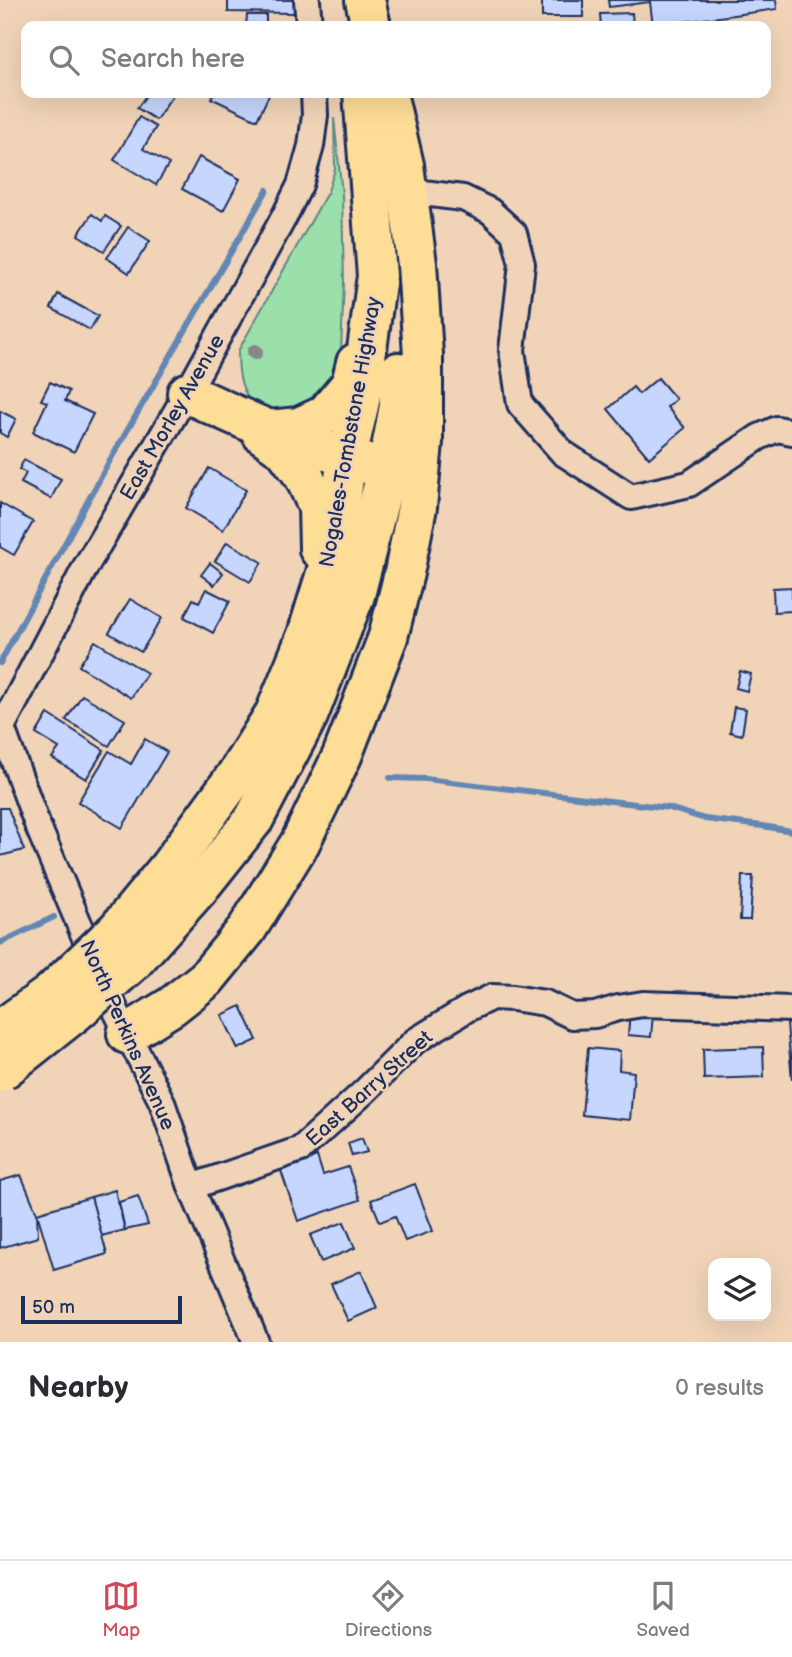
<!DOCTYPE html>
<html lang="en">
<head>
<meta charset="utf-8">
<style>
  :root { --surface:#fff; --page:#f2f2f3; --text:#2b2b33; --muted:#7c7c81; --line:#e1e1e2; --accent:#d1495b }
  body { margin:0; font-family:"Balsamiq Sans",sans-serif; background:var(--page); color:var(--text) }
  .controls { position:absolute; right:21px; bottom:21px; display:grid; overflow:hidden; border-radius:14px; box-shadow:0 7px 28px #0002 }
  .controls button { width:63px; height:63px; display:grid; place-items:center; padding:0; border:0; border-bottom:2px solid var(--line); background:var(--surface); color:var(--text); font:35px sans-serif }
  .scale { position:absolute; left:21px; bottom:18px; width:161px; box-sizing:border-box; padding-left:7px; border:4px solid #1b2f5e; border-top:0; font-size:19px; line-height:24px; white-space:nowrap; color:#1b2f5e; -webkit-text-stroke:5px #f1d4b8; paint-order:stroke }
  .list { margin:0; padding:0; list-style:none }
  h2 { display:flex; justify-content:space-between; align-items:center; height:91px; margin:0; padding:0 28px; font-size:30px }
  h2 small { font-size:23px; font-weight:400; color:var(--muted) }
  .icon { flex:none; width:38px; height:38px; fill:none; stroke:currentColor; stroke-width:2; stroke-linecap:round; stroke-linejoin:round }
  .map { position:relative; flex:none; width:792px; height:1342px; overflow:hidden }
  .search { position:absolute; background:var(--surface); box-shadow:0 7px 28px #0002; left:21px; right:21px; top:21px; height:77px; display:flex; align-items:center; gap:18px; box-sizing:border-box; padding:0 24px; border-radius:14px; color:var(--muted); font-size:26px }
  .sheet { height:217px; background:var(--surface) }
  nav { display:flex; justify-content:space-around; align-items:center; box-sizing:border-box; height:98px; border-top:2px solid var(--line); background:var(--surface); font-size:19px; color:var(--muted) }
  nav a { display:grid; justify-items:center; gap:4px }
  nav .on { color:var(--accent) }
  .map>svg:first-child { display:block }
</style>
</head>
<body>
<div class="map">
<svg width="792" height="1342" viewBox="0 0 792 1342">
  <rect width="100%" height="100%" fill="#f1d4b8"/>
  <filter id="ink" filterUnits="userSpaceOnUse"><feTurbulence type="fractalNoise" baseFrequency=".0143" numOctaves="2"/><feDisplacementMap in="SourceGraphic" scale="14" xChannelSelector="R" yChannelSelector="G"/><feConvolveMatrix kernelMatrix="1 2 1 2 8 2 1 2 1" color-interpolation-filters="sRGB"/></filter>
  <g filter="url(#ink)">
    <path fill="#9bdfaa" stroke="#5b8784" stroke-width="2" d="M334 118 342 194 344 283 340 373 300 417 256 412C241 388 238 379 238 351L328 191 335 169Z"/>
    <g fill="none" stroke-linecap="round" stroke-linejoin="round">
      <g stroke="#6287b4" stroke-width="6">
        <path d="M0 663 109 462 267 190"/>
        <path d="M390 778 426 779 669 808 705 819 762 826 792 831"/>
        <path d="M0 943 54 917"/>
      </g>
    </g>
    <g fill="#c7d6fd" stroke="#1b2f5e" stroke-width="2">
      <path d="M228 0H294V13L228 12Z"/>
      <rect x="542" y="0" width="41" height="17"/>
      <path d="M608 0H776L777 9 653 26 650 2 609 7Z"/>
      <path d="M632 13 633 26H601L600 14Z"/>
      <path d="M247 15H266V26H246Z"/>
      <path d="M148 93H174L156 120 137 108Z"/>
      <path d="M214 93H270L257 120 211 98Z"/>
      <path d="M139 117 156 127 143 149 169 164 156 185 114 160Z"/>
      <path d="M199 157 240 179 223 211 182 189Z"/>
      <path d="M92 214 102 221 105 216 121 226 104 251 78 235Z"/>
      <path d="M128 227 150 241 129 273 107 258Z"/>
      <path d="M58 294 98 316 90 330 51 308Z"/>
      <path d="M658 378 676 399 667 407 685 428 649 458 608 409 633 387 639 394Z"/>
      <path d="M50 382 69 391 65 401 93 414 74 452 33 432 47 402 41 400Z"/>
      <path d="M0 411 16 419 7 437 0 433Z"/>
      <path d="M24 460 61 479 51 499 21 483 26 473 19 469Z"/>
      <path d="M209 468 246 490 223 530 186 508Z"/>
      <path d="M0 503 33 522 14 555 0 547Z"/>
      <path d="M227 542 262 562 250 582 215 561Z"/>
      <path d="M210 563 223 573 214 585 201 575Z"/>
      <path d="M792 587V611L774 612 773 588Z"/>
      <path d="M206 589 230 601 213 633 184 617 193 599 199 602Z"/>
      <path d="M130 599 162 618 141 652 109 633Z"/>
      <path d="M95 641 147 673 131 698 79 666Z"/>
      <path d="M740 671 751 674 747 691 736 688Z"/>
      <path d="M82 695 125 720 109 746 66 720Z"/>
      <path d="M734 707 746 709 742 735 730 732Z"/>
      <path d="M48 714 104 750 86 779 52 758 59 748 36 734Z"/>
      <path d="M145 739 167 752 122 828 78 802 109 751 131 764Z"/>
      <path d="M0 808H8L24 850 0 856Z"/>
      <path d="M742 876H753L750 920H740Z"/>
      <path d="M241 1006 257 1040 238 1049 222 1015Z"/>
      <path d="M630 1011 653 1013 651 1037 628 1035Z"/>
      <path d="M792 1023V1080L787 1024Z"/>
      <path d="M763 1047 764 1077 704 1079 703 1049Z"/>
      <path d="M588 1048 620 1051 619 1070 634 1072 630 1120 582 1115Z"/>
      <path d="M362 1138 367 1152 352 1156 348 1143Z"/>
      <path d="M317 1156 323 1175 348 1167 360 1200 298 1221 280 1168Z"/>
      <path d="M21 1175 37 1213 38 1237 0 1248V1181Z"/>
      <path d="M415 1184 433 1231 405 1241 395 1216 380 1222 371 1200Z"/>
      <path d="M115 1190 125 1230 101 1236 91 1197Z"/>
      <path d="M138 1196 148 1225 125 1230 119 1202Z"/>
      <path d="M91 1197 107 1254 54 1270 37 1213Z"/>
      <path d="M344 1222 355 1248 321 1262 310 1235Z"/>
      <path d="M361 1271 377 1308 348 1321 331 1284Z"/>
    </g>
    <g fill="none" stroke-linecap="round" stroke-linejoin="round">
      <g stroke="#1b2f5e" stroke-width="30">
        <g id="street">
          <path d="M307 0 309 26"/>
          <path d="M407 191 463 198 490 211 514 233 522 264 512 350 520 404 563 453 631 497 689 484 759 437 777 429 792 432"/>
          <path d="M2 728 37 824 115 1009 162 1102 191 1187 256 1342"/>
          <path d="M0 731 86 566 187 393 283 219 300 185 311 146 315 115 314 93"/>
          <path d="M191 1187 301 1149 365 1091 415 1041 467 1009 492 997 513 998 545 1003 572 1016 595 1015 618 1008 643 1004 792 1009"/>
        </g>
      </g>
      <g stroke="#1b2f5e" stroke-width="44">
        <g id="primary">
          <path d="M365 0 371 26"/>
          <path d="M187 393C225 411 264 429 303 443 326 451 348 457 371 465"/>
          <path d="M269 430 299 427 325 415 351 384 356 363"/>
          <path d="M262 434 285 450 304 476 318 507 319 549"/>
          <path d="M169 867 235 777 275 713 307 635 335 544 347 457 360 401 377 276 363 93"/>
          <path d="M199 888 254 819 308 716 355 595 387 470 399 406 398 372"/>
          <path d="M127 1034 172 1006 206 979 247 929 300 843 342 756 388 637 404 573 417 507 423 442V355L417 264 404 165 387 93"/>
        </g>
      </g>
      <use href="#street" stroke="#f1d4b8" stroke-width="24"/>
      <use href="#primary" stroke="#fedd96" stroke-width="38"/>
      <g stroke="#1b2f5e" stroke-width="44" stroke-linecap="butt">
        <g id="primary-bridge">
          <path d="M0 1030 50 994 117 930 169 867"/>
          <path d="M0 1072 77 1011 132 963 199 888"/>
        </g>
      </g>
      <use href="#primary-bridge" stroke="#fedd96" stroke-width="38"/>
    </g>
    <circle fill="#86888d" cx="255" cy="352" r="8"/>
  </g>
  <g text-anchor="middle" stroke-width="5" stroke-linejoin="round" paint-order="stroke">
    <g font-size="21" fill="#1b2f5e" stroke="#f1d4b8">
      <text transform="translate(172 417) rotate(-60)" y="7">East Morley Avenue</text>
      <text transform="translate(350 432) rotate(-80)" y="7">Nogales-Tombstone Highway</text>
      <text transform="translate(128 1035) rotate(66)" y="7">North Perkins Avenue</text>
      <text transform="translate(369 1088) rotate(-42)" y="7">East Barry Street</text>
    </g>
  </g>
</svg>
<div class="controls">
<button><svg class="icon" aria-label="layers" viewBox="0 0 24 24"><path d="M12 4l9 5-9 5-9-5zM3 14l9 5 9-5"/></svg></button>
</div>
<div class="scale">50 m</div>
<div class="search"><svg class="icon" aria-label="search" viewBox="0 0 24 24"><circle cx="10" cy="10" r="6"/><path d="M15 15l6 6"/></svg>Search here</div>
</div>
<section class="sheet">
<h2>Nearby<small>0 results</small></h2>
<ul class="list">
</ul>
</section>
<nav>
<a class="on"><svg class="icon" aria-label="map" viewBox="0 0 24 24"><path d="M3 6l6-2 6 2 6-2v14l-6 2-6-2-6 2zM9 4v14M15 6v14"/></svg>Map</a>
<a><svg class="icon" aria-label="directions" viewBox="0 0 24 24"><path d="M12 3l9 9-9 9-9-9zM9 14v-3h6M13 9l2 2-2 2"/></svg>Directions</a>
<a><svg class="icon" aria-label="saved" viewBox="0 0 24 24"><path d="M7 4h10v16l-5-4-5 4z"/></svg>Saved</a>
</nav>
</body>
</html>
